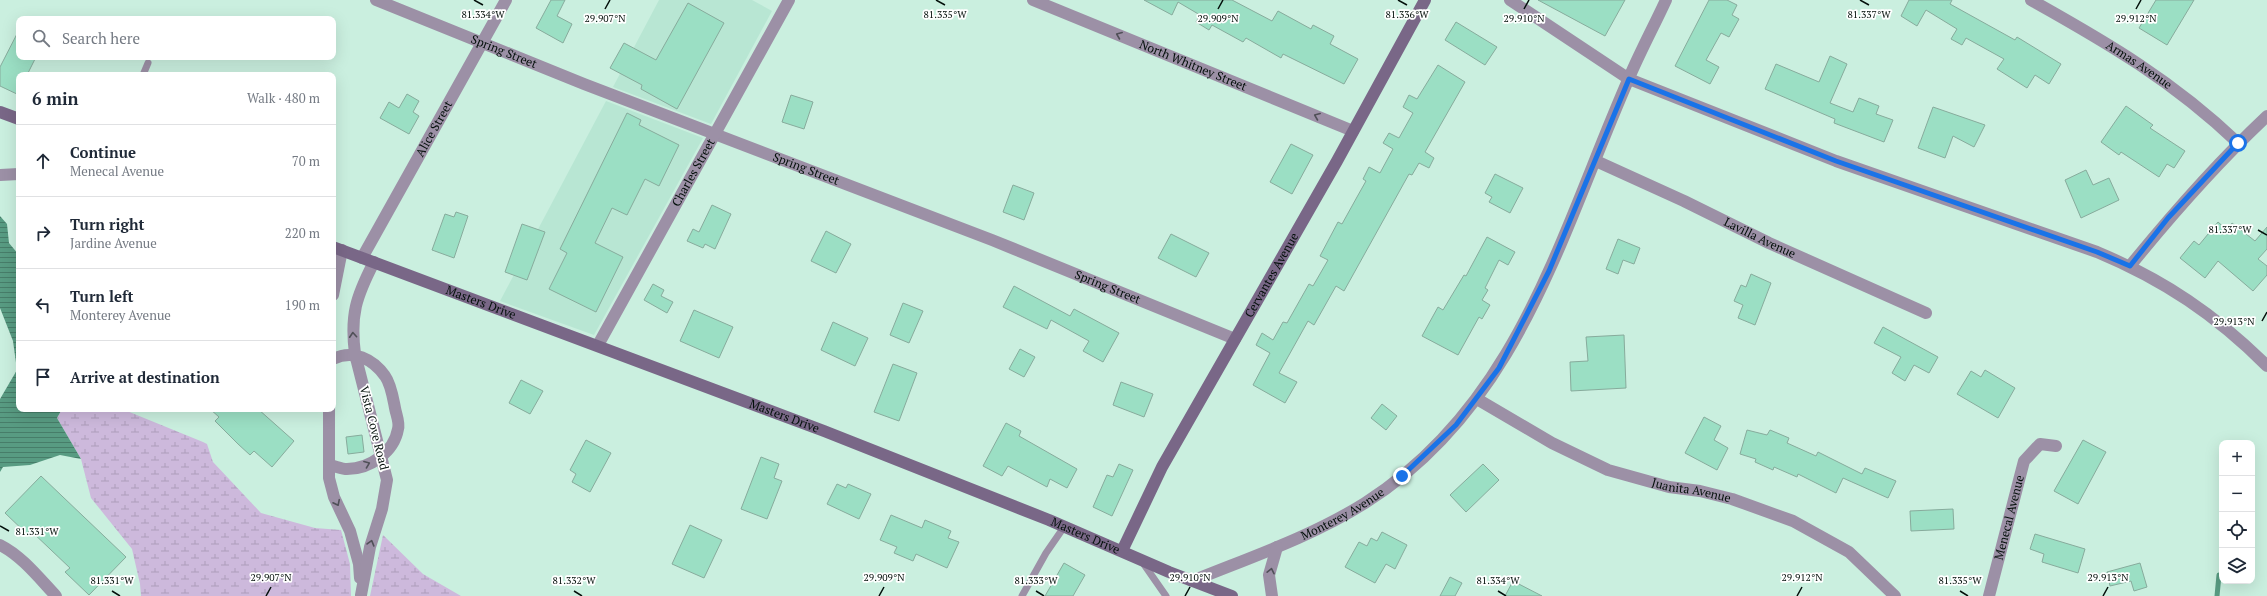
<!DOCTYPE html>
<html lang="en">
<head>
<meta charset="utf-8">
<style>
  :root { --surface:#fff; --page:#f2f2f3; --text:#1f2937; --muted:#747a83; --line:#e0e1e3 }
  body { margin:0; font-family:"PT Serif",serif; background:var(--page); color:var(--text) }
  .controls { position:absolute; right:12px; bottom:12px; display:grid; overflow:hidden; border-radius:8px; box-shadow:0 4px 16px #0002 }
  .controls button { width:36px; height:36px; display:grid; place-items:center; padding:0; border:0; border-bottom:1px solid var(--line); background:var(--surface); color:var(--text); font:20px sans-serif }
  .stop { position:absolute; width:12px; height:12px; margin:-9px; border:3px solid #1a73e8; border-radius:50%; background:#fff }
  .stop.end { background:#1a73e8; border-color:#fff; box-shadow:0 1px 4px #0008 }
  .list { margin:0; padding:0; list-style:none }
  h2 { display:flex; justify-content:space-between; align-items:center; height:52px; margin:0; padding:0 16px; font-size:17px }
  h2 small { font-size:13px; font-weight:400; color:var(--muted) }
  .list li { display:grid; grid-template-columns:26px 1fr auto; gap:12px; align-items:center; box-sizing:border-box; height:72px; padding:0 16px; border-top:1px solid var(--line) }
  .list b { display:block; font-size:15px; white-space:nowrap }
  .list p { margin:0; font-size:13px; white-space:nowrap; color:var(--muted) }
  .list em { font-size:13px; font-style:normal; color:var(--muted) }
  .icon { flex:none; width:22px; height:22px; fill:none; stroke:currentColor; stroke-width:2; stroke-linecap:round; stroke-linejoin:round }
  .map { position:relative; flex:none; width:2267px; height:596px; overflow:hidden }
  .search { position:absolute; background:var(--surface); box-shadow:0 4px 16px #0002; left:16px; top:16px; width:320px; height:44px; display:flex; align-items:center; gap:10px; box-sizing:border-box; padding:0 14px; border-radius:8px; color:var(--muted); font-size:15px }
  .panel { position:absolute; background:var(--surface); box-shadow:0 4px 16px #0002; left:16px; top:72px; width:320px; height:340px; border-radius:8px }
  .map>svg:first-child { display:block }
</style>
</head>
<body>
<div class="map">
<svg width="2267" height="596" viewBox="0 0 2267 596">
  <defs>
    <pattern id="wetland-marsh" width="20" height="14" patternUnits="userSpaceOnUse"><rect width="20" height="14" fill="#cdb9dc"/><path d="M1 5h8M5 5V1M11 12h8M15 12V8" fill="none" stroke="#ae9ebb"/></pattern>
    <pattern id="water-rules" width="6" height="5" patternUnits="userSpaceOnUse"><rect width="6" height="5" fill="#589b82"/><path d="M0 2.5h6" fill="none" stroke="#477d69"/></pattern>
  </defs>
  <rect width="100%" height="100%" fill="#caefdf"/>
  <g fill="#b8e6d3">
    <path d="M659 0H752L772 11 711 124 613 87Z"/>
    <path d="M606 101 703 138 594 335 500 301Z"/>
  </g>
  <g fill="url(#wetland-marsh)">
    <path d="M62 409H122L203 442 207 444 213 462 261 513 315 528 341 530 350 564 351 596H141L140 584 132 549 91 498 81 459 57 418Z"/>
    <path d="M383 535 423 574 461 596H370Z"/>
  </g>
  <path fill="url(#water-rules)" d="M0 216 7 224 9 243 19 255V409H62L57 418 81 459 60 455 30 465 3 467 0 472V399L17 370 13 341 0 308Z"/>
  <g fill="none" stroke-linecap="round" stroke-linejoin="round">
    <path stroke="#589b82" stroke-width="5" d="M2217 596 2219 575"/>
  </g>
  <g fill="#9bdfc4" stroke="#87ab9c">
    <path d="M551 0H565L557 16 572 24 563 43 536 28Z"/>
    <path d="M1144 0H1232L1272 21 1278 11 1311 29 1313 25 1334 36 1330 44 1358 59 1344 84 1283 54 1281 58 1246 38 1243 42 1212 25 1209 30 1196 22 1200 15 1178 2 1172 15Z"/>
    <path d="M1538 0H1625L1605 36Z"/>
    <path d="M1709 0H1727L1737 5 1732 15 1739 19 1729 37 1721 33 1706 60 1719 67 1710 84 1675 66Z"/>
    <path d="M1909 0H1952L1950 4 2015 40 2017 37 2061 64 2049 84 2035 75 2027 88 1997 69 2004 59 1966 38 1962 45 1951 39 1957 29 1926 10 1917 26 1901 16Z"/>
    <path d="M2156 0H2194L2167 45 2139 28Z"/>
    <path d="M688 3 724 23 677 109 641 89 642 85 610 68 624 43 656 60Z"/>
    <path d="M1456 22 1497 47 1485 65 1445 40Z"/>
    <path d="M19 30V57H36L27 75H19V95L0 86V67Z"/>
    <path d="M1830 56 1847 64 1830 103 1853 112 1859 98 1879 106 1876 114 1893 120 1884 142 1834 123 1835 119 1765 89 1776 64 1819 82Z"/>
    <path d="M1438 65 1465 82 1425 152 1434 158 1429 168 1419 163 1412 175 1409 174 1344 291 1336 286 1314 325 1308 321 1279 373 1297 382 1285 403 1253 385 1270 353 1256 345 1262 333 1273 340 1283 322 1287 323 1309 284 1313 286 1328 260 1320 256 1338 222 1342 224 1357 197 1366 181 1363 179 1369 167 1380 173 1393 149 1383 143 1389 133 1399 138 1413 113 1403 107 1409 95 1417 99Z"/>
    <path d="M407 94 419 101 413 112 419 116 409 134 380 118 389 102 399 108Z"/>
    <path d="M791 95 813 102 804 129 782 122Z"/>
    <path d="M2126 106 2153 125 2150 128 2185 151 2174 168 2167 164 2159 177 2121 152 2119 155 2101 142Z"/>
    <path d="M1933 107 1985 125 1974 147 1953 136 1945 158 1918 148Z"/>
    <path d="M627 113 641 120 639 125 679 145 659 186 645 179 627 215 612 208 595 243 623 257 596 312 549 289 567 253 560 249Z"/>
    <path d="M1291 144 1313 155 1292 194 1270 182Z"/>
    <path d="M2086 170 2093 185 2109 178 2119 200 2081 218 2065 180Z"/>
    <path d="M1495 174 1523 188 1510 213 1489 202 1492 197 1485 193Z"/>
    <path d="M1013 185 1034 193 1024 220 1003 212Z"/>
    <path d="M712 205 731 214 715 249 705 244 703 248 687 241 693 229 699 232Z"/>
    <path d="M456 212 468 216 454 258 432 250 445 214 454 217Z"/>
    <path d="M2218 222 2227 230 2232 223 2255 241 2267 227V249L2258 259 2267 266V275L2253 291 2218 261 2205 278 2180 258 2194 241 2199 245Z"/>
    <path d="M522 224 545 232 527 280 505 272Z"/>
    <path d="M826 231 851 244 836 273 811 261Z"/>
    <path d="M1171 234 1209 253 1196 277 1158 258Z"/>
    <path d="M1487 237 1515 252 1508 265 1499 260 1485 288 1488 290 1482 300 1490 305 1482 319 1479 317 1458 355 1422 336 1438 307 1443 310 1464 275 1466 276Z"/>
    <path d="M1618 239 1640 248 1634 264 1623 260 1618 274 1606 269Z"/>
    <path d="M1751 274 1771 283 1755 325 1738 318 1743 305 1734 301 1741 285 1746 287Z"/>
    <path d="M653 284 664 290 661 296 673 302 667 313 644 300Z"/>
    <path d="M1014 286 1070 316 1074 309 1119 333 1103 362 1083 351 1089 341 1051 320 1047 329 1003 307Z"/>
    <path d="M903 303 923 311 909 343 890 335Z"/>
    <path d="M694 310 733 327 719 358 680 341Z"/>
    <path d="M833 322 868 338 855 366 821 350Z"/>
    <path d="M1883 327 1938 357 1929 373 1914 365 1905 381 1892 373 1901 357 1874 343Z"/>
    <path d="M1624 335 1626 388 1571 391 1570 362 1588 361 1586 337Z"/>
    <path d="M1020 349 1035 357 1024 377 1009 369Z"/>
    <path d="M893 364 917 373 899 421 874 412Z"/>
    <path d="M1985 370 2015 388 1998 418 1957 394 1971 371 1981 377Z"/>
    <path d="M521 380 543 391 530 414 509 403Z"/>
    <path d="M1121 382 1153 394 1144 417 1113 405Z"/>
    <path d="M1382 404 1397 416 1386 430 1371 418Z"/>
    <path d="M210 409H258L294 441 272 467 254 451 250 455 238 444 215 421 219 417Z"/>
    <path d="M1704 417 1721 426 1714 440 1728 448 1717 470 1685 453Z"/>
    <path d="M1006 423 1021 431 1019 436 1077 469 1067 488 1050 479 1047 487 1008 466 1002 476 983 466Z"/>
    <path d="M1747 430 1767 435 1770 430 1789 438 1787 443 1816 456 1818 452 1862 474 1865 468 1896 481 1888 498 1843 478 1836 493 1798 474 1797 477 1774 467 1773 470 1755 462 1756 459 1740 454Z"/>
    <path d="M362 435 364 452 348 454 346 437Z"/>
    <path d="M586 440 611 453 590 492 572 482 576 474 570 470Z"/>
    <path d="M2083 440 2106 452 2078 504 2054 491Z"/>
    <path d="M761 457 779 464 774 478 782 481 767 519 741 509Z"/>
    <path d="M1119 464 1133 470 1112 516 1093 507 1107 475 1113 477Z"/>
    <path d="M1483 464 1499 480 1466 512 1450 495Z"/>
    <path d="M41 476 126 557 89 595 65 572 70 568 30 530 27 534 5 513Z"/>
    <path d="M837 484 846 488 848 484 871 494 859 519 827 504Z"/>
    <path d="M1953 509 1954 529 1911 531 1910 511Z"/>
    <path d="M891 515 922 528 925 520 951 531 948 538 959 542 947 568 916 554 913 561 894 553 897 547 880 540Z"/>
    <path d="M690 525 722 540 704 578 672 564Z"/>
    <path d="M1382 532 1407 545 1395 569 1386 564 1375 583 1345 567 1359 542 1367 546 1371 538 1377 541Z"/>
    <path d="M2035 534 2085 549 2078 573 2042 562 2044 554 2030 549Z"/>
    <path d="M1064 563 1085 575 1073 596H1045Z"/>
    <path d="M2140 563 2147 587 2134 591 2131 581 2110 586 2107 572Z"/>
    <path d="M1450 577 1462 583 1455 596H1440Z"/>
    <path d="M1513 581 1542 596H1505Z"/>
  </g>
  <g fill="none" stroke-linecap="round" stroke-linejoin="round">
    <g stroke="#9c90a6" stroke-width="7">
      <path d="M143 75 148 63"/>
      <path d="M1143 563 1166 596"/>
      <path d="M1022 596 1046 553 1064 527"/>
    </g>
    <g stroke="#9c90a6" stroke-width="12">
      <path id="s1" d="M376 0 584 84 992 240 1235 339"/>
      <path id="s2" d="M1033 0 1353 131"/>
      <path d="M1510 0 1629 79 1836 161 2097 252C2164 280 2216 315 2267 366"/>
      <path id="s3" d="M2031 0C2108 43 2173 81 2238 143"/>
      <path id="s4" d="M1596 161 1684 201 1769 243 1926 313"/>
      <path d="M0 175 19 174"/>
      <path id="s5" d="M362 258 506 0"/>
      <path d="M2130 266C2173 213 2217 163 2267 116"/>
      <path d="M333 295 342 250"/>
      <path id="s6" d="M598 345 789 0"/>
      <path id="s7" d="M1477 399 1552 443 1608 470 1669 487 1700 491 1732 499 1793 521 1849 552 1895 596"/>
      <path d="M329 409V478L334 497 350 531 359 564 360 578"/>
      <path d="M329 465C335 466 342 469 347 469 370 469 394 452 398 429 400 423 396 414 395 408 393 398 391 384 385 376 373 359 353 349 333 359"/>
      <path d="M0 545C22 556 39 578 56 596"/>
      <path id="s8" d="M1192 581C1251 557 1311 537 1365 503 1519 405 1560 235 1629 78 1640 52 1654 26 1666 0"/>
      <path d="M361 595 370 547 382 509 387 480 355 354C350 315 356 297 374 262"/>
      <path d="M1272 596 1269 575 1277 547"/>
      <path id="s9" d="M1989 596 2024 461 2040 444 2056 446"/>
    </g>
    <g stroke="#796787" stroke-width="12">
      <path d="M0 112 19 119"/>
      <path id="s10" d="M333 247 824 431 1049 520 1169 572 1232 596"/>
      <path id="s11" d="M1122 551 1162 467 1337 161 1425 0"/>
    </g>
  </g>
  <defs><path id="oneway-chevron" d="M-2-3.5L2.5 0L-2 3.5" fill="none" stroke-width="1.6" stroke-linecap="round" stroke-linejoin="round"/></defs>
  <g stroke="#505058">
    <use href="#oneway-chevron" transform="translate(1119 35) rotate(-158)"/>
    <use href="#oneway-chevron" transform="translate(1317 116) rotate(-158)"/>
    <use href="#oneway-chevron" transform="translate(353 335) rotate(-94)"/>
    <use href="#oneway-chevron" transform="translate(367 464) rotate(-21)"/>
    <use href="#oneway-chevron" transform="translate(337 503) rotate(64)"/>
    <use href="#oneway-chevron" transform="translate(371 543) rotate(-74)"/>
    <use href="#oneway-chevron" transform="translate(1271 571) rotate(-78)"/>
  </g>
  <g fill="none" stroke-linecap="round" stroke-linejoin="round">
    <path stroke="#1a73e8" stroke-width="5" d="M1402 476 1456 425 1499 368 1549 271 1629 79 1836 161 2097 252 2130 266 2168 218 2238 143"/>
  </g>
  <path fill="none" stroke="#030f0a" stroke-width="1.5" d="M474 0 483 5M936 0 945 5M1398 0 1407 5M1860 0 1869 5M605 9 610 0M1218 9 1223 0M1524 9 1529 0M2136 9 2141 0M2258 230 2267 235M2262 321 2267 312M0 526 9 531M112 591 120 596M574 591 582 596M1036 591 1044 596M1498 591 1506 596M1960 591 1968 596M266 596 271 587M879 596 884 587M1185 596 1190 587M1797 596 1802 587M2103 596 2108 587"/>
  <g text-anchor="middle" stroke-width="3.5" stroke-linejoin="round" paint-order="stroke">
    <g font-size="12" fill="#030f0a" stroke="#fff">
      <text dy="4" stroke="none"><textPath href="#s1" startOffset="138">Spring Street</textPath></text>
      <text dy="4" stroke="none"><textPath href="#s2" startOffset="173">North Whitney Street</textPath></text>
      <text dy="4" stroke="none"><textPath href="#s3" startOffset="126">Armas Avenue</textPath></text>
      <text dy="4" stroke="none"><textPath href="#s5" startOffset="148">Alice Street</textPath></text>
      <text dy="4" stroke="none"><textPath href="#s1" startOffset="462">Spring Street</textPath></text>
      <text dy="4" stroke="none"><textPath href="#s6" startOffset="197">Charles Street</textPath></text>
      <text dy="4" stroke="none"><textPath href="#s4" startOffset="181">Lavilla Avenue</textPath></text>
      <text dy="4" stroke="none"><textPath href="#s11" startOffset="314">Cervantes Avenue</textPath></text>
      <text dy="4" stroke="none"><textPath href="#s1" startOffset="786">Spring Street</textPath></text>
      <text dy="4" stroke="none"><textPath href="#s10" startOffset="158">Masters Drive</textPath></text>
      <text dy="4" stroke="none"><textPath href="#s10" startOffset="482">Masters Drive</textPath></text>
      <text transform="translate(374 428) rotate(76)" y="4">Vista Cove Road</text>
      <text dy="4" stroke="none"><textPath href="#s7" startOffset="235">Juanita Avenue</textPath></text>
      <text dy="4" stroke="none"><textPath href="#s8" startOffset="165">Monterey Avenue</textPath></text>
      <text dy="4" stroke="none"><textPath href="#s9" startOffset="81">Menecal Avenue</textPath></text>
      <text dy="4" stroke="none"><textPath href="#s10" startOffset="806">Masters Drive</textPath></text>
    </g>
  </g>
  <g font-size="10" text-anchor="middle" fill="#030f0a" stroke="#fff" stroke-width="3.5" stroke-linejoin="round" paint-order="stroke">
    <text x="483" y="18">81.334°W</text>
    <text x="945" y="18">81.335°W</text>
    <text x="1869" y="18">81.337°W</text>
    <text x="1407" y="18">81.336°W</text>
    <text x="2136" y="22">29.912°N</text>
    <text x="605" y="22">29.907°N</text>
    <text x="1218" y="22">29.909°N</text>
    <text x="1524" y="22">29.910°N</text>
    <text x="2230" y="233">81.337°W</text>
    <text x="2234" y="325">29.913°N</text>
    <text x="37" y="535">81.331°W</text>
    <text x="271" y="581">29.907°N</text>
    <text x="884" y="581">29.909°N</text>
    <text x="1190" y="581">29.910°N</text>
    <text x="1802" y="581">29.912°N</text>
    <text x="2108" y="581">29.913°N</text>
    <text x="112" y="584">81.331°W</text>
    <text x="574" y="584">81.332°W</text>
    <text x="1036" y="584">81.333°W</text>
    <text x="1498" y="584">81.334°W</text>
    <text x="1960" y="584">81.335°W</text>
  </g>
</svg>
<div class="controls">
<button>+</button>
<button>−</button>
<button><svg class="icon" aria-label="locate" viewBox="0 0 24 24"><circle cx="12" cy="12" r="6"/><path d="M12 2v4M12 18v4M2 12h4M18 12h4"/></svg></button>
<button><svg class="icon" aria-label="layers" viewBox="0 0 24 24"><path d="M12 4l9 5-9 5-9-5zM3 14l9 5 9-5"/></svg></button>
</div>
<div class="stop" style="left:2238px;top:143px"></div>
<div class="stop end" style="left:1402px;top:476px"></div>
<div class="search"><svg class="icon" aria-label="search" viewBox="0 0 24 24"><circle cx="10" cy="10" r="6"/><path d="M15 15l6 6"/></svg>Search here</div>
<section class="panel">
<h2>6 min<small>Walk · 480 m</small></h2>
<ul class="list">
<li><svg class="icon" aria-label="ahead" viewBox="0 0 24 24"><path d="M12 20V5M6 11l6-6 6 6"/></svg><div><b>Continue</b><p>Menecal Avenue</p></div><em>70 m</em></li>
<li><svg class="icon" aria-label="right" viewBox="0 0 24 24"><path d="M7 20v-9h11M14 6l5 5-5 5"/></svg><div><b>Turn right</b><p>Jardine Avenue</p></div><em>220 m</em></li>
<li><svg class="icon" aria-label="left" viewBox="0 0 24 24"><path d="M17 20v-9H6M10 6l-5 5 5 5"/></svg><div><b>Turn left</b><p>Monterey Avenue</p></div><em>190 m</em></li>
<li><svg class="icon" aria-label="arrive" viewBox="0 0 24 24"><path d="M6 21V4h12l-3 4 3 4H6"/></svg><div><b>Arrive at destination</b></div></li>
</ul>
</section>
</div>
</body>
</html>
